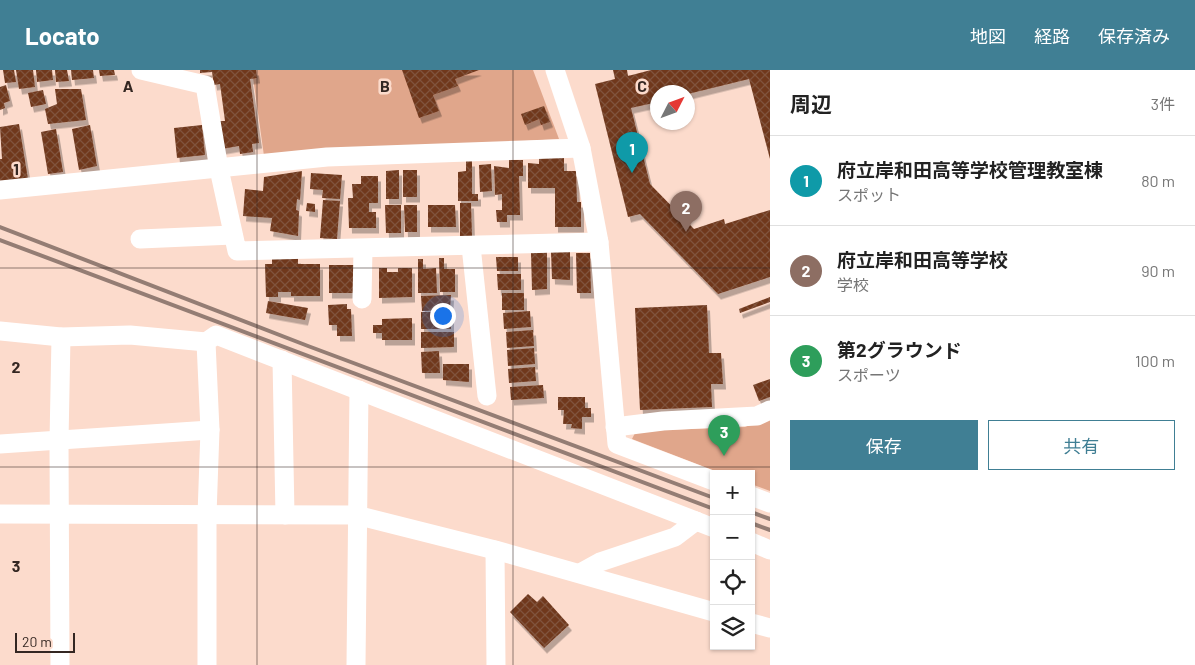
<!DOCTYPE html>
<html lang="ja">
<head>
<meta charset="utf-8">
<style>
  :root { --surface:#fff; --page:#f2f2f2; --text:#222; --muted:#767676; --line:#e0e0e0; --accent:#407f94 }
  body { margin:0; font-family:Barlow,"Noto Sans JP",sans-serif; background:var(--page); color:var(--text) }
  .controls { position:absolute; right:15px; bottom:15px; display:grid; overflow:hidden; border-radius:0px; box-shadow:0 1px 4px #0004 }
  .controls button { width:45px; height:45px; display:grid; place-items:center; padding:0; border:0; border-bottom:1px solid var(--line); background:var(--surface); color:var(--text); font:25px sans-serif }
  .compass { position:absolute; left:650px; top:15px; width:45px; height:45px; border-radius:50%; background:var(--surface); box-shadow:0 1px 4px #0004; rotate:48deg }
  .scale { position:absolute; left:15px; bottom:12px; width:60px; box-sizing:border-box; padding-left:5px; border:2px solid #342722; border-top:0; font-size:14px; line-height:18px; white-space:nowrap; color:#342722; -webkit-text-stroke:4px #fcdbcc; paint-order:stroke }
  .you { position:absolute; left:442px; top:245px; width:18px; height:18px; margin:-12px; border:4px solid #fff; border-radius:50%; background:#1a73e8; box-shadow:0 0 0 8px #1a73e833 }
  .badge { display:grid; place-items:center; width:32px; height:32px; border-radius:50%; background:var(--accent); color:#fff; font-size:16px; font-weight:700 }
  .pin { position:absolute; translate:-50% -41px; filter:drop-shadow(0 1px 2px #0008) }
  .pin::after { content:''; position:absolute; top:26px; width:18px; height:15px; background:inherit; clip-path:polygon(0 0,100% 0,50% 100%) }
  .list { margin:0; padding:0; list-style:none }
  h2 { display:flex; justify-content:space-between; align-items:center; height:65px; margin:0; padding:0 20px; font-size:21px }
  h2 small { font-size:16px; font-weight:400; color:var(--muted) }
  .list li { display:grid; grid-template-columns:32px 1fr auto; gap:15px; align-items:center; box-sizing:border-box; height:90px; padding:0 20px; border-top:1px solid var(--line) }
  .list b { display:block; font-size:19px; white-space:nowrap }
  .list p { margin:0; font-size:16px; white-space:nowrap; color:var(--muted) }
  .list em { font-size:16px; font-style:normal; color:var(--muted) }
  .actions { display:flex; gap:10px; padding:15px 20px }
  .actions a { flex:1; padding:11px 0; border:1px solid var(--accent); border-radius:0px; text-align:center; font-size:18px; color:var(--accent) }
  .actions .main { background:var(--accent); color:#fff }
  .icon { flex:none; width:28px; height:28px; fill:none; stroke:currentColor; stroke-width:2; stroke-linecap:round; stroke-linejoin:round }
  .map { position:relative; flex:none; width:770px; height:595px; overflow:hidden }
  header { display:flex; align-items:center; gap:30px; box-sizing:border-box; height:70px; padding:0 25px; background:var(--accent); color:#fff }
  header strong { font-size:24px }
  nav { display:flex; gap:28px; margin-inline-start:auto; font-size:18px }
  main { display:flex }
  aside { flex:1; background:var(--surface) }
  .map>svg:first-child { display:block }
</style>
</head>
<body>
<header>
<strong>Locato</strong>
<nav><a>地図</a><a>経路</a><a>保存済み</a></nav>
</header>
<main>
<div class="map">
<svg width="770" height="595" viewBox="0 0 770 595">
  <defs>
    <pattern id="building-cross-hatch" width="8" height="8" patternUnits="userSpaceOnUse" patternTransform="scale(1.25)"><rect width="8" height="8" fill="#6f381d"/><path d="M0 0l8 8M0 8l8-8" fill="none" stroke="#80533d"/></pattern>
    <filter id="shadow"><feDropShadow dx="3" dy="5.5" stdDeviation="0" flood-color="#0004"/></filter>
  </defs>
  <rect width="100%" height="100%" fill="#fcdbcc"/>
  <g fill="#e0a68b">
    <path d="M252 0H533L559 69 264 86Z"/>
    <path d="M770 347V421L751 414V404H723L632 369 636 361 745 357Z"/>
  </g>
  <g fill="url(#building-cross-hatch)" filter="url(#shadow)">
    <path d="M3 0H14L16 12 5 13Z"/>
    <path d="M16 0H33L35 17 19 19Z"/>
    <path d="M36 0H52L53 10 37 12Z"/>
    <path d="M55 0H67L69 11 56 12Z"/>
    <path d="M71 0H93L94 8 72 10Z"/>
    <path d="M99 0H114L115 5 100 6Z"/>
    <path d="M200 0H256L257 8 250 9 259 73 252 74 253 82 240 84 239 76 222 79 218 51H225L220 14 214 15 212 2 200 3Z"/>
    <path d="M402 0H479L455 9 458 16 433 25 439 41 419 48Z"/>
    <path d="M613 0H627L628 6 651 0H770V89L749 9 688 24V22H658V32L631 38 650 114 694 159 724 149 725 154 770 140V207L718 224 640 144 628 147 595 14 615 9Z"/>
    <path d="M6 15 10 31 4 33 5 38 0 40V17Z"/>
    <path d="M55 19H81L86 50 48 54 45 39 57 34Z"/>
    <path d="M43 20 46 34 31 37 28 23Z"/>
    <path d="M544 36 550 52 541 55 539 49 525 55 521 44Z"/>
    <path d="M19 54 28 109 0 114V89H2L0 57Z"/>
    <path d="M90 55 97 96 79 100 72 59Z"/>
    <path d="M202 55 205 85 177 88 174 58Z"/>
    <path d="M56 59 63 102 48 104 41 62Z"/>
    <path d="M539 88H564V101H576L577 132H581V157H555V118H528V93L539 94Z"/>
    <path d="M509 90H523V106H519L520 145H507V152H497L496 140H502V124L495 125 494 96 509 98Z"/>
    <path d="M466 91H472V124H478V131H458V102L466 101Z"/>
    <path d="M491 94 492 121 480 122 479 95Z"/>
    <path d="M399 100V129H386V101Z"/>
    <rect x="403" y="100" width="14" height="27"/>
    <path d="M302 101 300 130 297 129 296 140 299 141 298 166 270 161 272 148 243 146 245 119 263 121 264 107Z"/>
    <path d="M311 103 342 105 340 129 322 128 323 120 310 119Z"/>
    <path d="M361 106H378V133H369V142H376V158H349L348 128H353L352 114H361Z"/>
    <path d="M323 130 340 131 337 169 320 168Z"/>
    <path d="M307 133 315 134V142L306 141Z"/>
    <path d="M460 133H471L472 166H460Z"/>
    <path d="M385 135H401V163H386Z"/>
    <path d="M404 135H417V162H405Z"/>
    <path d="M428 135H455L456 157H428Z"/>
    <path d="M570 181V210L552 209 551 182Z"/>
    <path d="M547 182V219L532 220 531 183Z"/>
    <path d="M576 183H590L591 223H577Z"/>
    <path d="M496 187H518V201H497Z"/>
    <path d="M272 188H298V194H320V226H291V222H278V227H266L265 194H272Z"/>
    <path d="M439 188H444V199H455V222H440Z"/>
    <path d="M418 189H423V199L436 198 437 223H418Z"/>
    <rect x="329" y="195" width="26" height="28"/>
    <path d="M379 198H387V202H398V198H412V227L379 228Z"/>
    <path d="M497 204H521V220H498Z"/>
    <rect x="502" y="223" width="22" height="17"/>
    <path d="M451 225 450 240 422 241 421 226Z"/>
    <path d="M770 227V232L740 243 739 239Z"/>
    <path d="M268 231 308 238 305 250 266 243Z"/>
    <path d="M347 234V239H351L352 266H337V255H329L328 235Z"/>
    <path d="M707 235 709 283H721L723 314H711L712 337 640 340 635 238Z"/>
    <path d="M530 241 531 257 504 259 503 243Z"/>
    <rect x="421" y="242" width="30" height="17"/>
    <path d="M412 248V270H382V263H373V255H382V249Z"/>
    <path d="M533 260 534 276 507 278 506 262Z"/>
    <path d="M421 262H454V277L421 278Z"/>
    <path d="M534 278 535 294 508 296 507 280Z"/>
    <path d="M439 281 440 303H422L421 282Z"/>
    <path d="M443 294H469V312L443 310Z"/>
    <path d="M535 297 536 311 509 313 508 299Z"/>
    <path d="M770 309V327L759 331 753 315Z"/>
    <path d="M543 315 544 328 511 330 510 317Z"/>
    <path d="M558 327H585V338H591V347H582V359L571 358 572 354H563L564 340H558Z"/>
    <path d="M528 524 537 532 543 526 569 555 544 578 510 542Z"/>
  </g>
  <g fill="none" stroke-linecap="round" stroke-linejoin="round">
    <g stroke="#fff" stroke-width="19">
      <path d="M141 0 205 15 219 99 237 181 599 172"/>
      <path d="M555 0 581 78 599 172 617 374 714 411"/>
      <path d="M0 120 327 87 581 78"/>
      <path d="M140 169 233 165"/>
      <path d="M471 176 487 326"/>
      <path d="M362 229 363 179"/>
      <path d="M0 261 61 267 130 265 206 272"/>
      <path d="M282 290 285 445"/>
      <path d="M615 357 663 351 757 346 770 340"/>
      <path d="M0 374 210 360"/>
      <path d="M751 426 770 433"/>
      <path d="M0 444 356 445 495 480 714 542"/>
      <path d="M751 472 770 480"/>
      <path d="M495 480 496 595"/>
      <path d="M580 503 600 492 675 467 696 451"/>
      <path d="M751 553 770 558"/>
      <path d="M60 595 59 371 61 267"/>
      <path d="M207 595V445L210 360 206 272 216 265 714 458"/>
      <path d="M356 595 359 320"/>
    </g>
    <g stroke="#947d74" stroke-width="4">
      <path d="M0 157 308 276 714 428"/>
      <path d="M0 170 714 439"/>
      <path d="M751 442 770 449"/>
      <path d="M751 453 770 460"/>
    </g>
  </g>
  <path fill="none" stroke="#342722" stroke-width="1" stroke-opacity="0.55" d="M257 0V595M513 0V595M0 198H770M0 397H770"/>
  <g font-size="16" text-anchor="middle" font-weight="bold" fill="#342722" stroke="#fcdbcc" stroke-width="5" stroke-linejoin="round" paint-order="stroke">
    <text x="128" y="22">A</text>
    <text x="385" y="22">B</text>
    <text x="642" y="22">C</text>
    <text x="16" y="105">1</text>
    <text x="16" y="303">2</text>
    <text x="16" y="502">3</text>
  </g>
</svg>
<div class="controls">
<button>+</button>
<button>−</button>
<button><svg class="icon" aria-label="locate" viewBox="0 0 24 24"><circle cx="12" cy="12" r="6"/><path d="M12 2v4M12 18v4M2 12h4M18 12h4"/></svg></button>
<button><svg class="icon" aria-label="layers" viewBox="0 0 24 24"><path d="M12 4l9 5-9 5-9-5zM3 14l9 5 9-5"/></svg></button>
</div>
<svg class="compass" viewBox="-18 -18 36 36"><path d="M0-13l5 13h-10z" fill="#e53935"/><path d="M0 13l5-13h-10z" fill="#767676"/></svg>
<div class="scale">20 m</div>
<div class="you"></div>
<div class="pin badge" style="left:632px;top:103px;background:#0f9aa8">1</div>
<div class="pin badge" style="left:686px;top:162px;background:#8d6e63">2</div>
<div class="pin badge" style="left:724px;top:386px;background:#2e9e5b">3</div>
</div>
<aside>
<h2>周辺<small>3件</small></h2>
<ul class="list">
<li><span class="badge" style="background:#0f9aa8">1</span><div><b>府立岸和田高等学校管理教室棟</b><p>スポット</p></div><em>80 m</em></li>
<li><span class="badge" style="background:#8d6e63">2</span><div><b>府立岸和田高等学校</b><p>学校</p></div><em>90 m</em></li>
<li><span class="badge" style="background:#2e9e5b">3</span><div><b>第2グラウンド</b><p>スポーツ</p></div><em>100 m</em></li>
</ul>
<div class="actions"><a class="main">保存</a><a>共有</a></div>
</aside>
</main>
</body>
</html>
